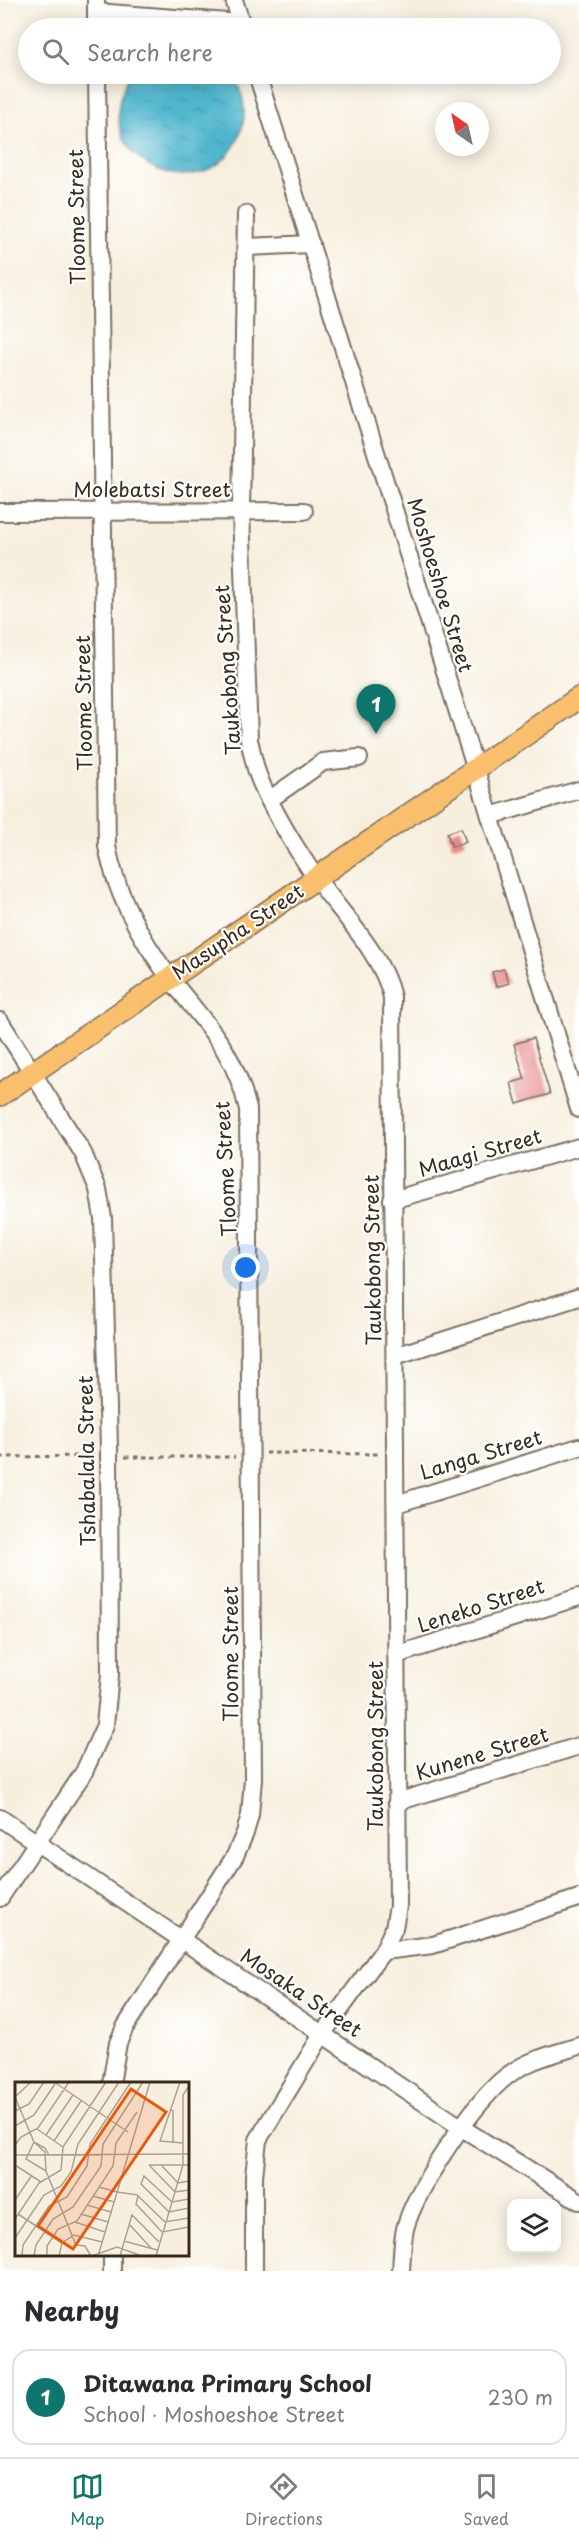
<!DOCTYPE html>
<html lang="en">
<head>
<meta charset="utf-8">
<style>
  :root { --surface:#fff; --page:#f2f2f3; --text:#2b2b33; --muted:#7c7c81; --line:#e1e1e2; --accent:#0f766e }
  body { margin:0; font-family:"Playpen Sans",sans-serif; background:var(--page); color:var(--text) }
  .controls { position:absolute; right:18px; bottom:18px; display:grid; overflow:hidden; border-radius:12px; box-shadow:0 3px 15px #0003 }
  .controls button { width:54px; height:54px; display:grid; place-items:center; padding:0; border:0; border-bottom:2px solid var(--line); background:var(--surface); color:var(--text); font:30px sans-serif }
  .compass { position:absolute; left:435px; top:102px; width:54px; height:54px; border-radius:50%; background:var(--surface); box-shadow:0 3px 15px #0003; rotate:326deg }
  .you { position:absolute; left:246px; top:1268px; width:21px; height:21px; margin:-15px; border:4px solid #fff; border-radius:50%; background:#1a73e8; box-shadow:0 0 0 9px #1a73e833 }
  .badge { display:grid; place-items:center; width:39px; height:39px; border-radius:50%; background:var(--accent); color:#fff; font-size:20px; font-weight:700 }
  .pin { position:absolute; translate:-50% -50px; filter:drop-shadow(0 2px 3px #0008) }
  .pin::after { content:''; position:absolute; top:32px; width:21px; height:18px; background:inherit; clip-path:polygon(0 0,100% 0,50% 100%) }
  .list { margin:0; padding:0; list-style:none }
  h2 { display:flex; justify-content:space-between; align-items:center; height:78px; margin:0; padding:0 24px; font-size:26px }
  h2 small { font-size:20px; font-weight:400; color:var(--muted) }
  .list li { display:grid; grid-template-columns:39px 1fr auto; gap:18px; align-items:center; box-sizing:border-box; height:96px; margin:0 12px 12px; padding:0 12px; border:2px solid var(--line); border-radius:18px }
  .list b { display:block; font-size:22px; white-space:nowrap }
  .list p { margin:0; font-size:20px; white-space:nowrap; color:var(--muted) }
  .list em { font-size:20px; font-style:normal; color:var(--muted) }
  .icon { flex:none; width:33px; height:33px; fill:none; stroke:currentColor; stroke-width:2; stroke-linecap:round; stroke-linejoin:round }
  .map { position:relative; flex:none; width:579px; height:2271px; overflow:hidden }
  .search { position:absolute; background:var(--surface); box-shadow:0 3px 15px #0003; left:18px; right:18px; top:18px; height:66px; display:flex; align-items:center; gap:15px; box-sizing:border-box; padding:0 21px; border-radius:33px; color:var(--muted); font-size:22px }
  .sheet { height:186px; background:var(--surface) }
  nav { display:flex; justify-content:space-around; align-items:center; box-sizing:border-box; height:84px; border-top:2px solid var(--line); background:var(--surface); font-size:16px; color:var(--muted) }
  nav a { display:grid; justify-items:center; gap:3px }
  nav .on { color:var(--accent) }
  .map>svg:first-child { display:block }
</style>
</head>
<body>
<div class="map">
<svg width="579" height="2271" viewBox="0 0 579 2271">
  <defs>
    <pattern id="water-ripples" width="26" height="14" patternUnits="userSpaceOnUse" patternTransform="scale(1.5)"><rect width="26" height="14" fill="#50b6ce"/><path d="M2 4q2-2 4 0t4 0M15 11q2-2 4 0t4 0" fill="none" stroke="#4494a7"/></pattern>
  </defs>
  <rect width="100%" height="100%" fill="#fff"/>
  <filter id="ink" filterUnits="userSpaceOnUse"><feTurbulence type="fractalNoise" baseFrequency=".0167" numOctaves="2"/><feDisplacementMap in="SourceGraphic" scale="12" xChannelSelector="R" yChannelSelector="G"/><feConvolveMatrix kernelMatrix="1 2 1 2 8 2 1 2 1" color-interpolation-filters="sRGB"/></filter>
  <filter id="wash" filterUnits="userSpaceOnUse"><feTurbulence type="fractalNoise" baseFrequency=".008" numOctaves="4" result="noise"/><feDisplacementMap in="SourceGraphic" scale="24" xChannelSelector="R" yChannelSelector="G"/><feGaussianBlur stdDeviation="1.35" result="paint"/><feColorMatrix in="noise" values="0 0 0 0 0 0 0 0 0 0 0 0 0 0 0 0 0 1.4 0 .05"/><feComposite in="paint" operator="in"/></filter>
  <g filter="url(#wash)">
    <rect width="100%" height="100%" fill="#f7efde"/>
    <path fill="url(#water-ripples)" stroke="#467076" stroke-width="1.5" d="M131 74H231C244 91 248 113 240 134 207 218 78 159 131 74Z"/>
    <g id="blocks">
      <g fill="#e58c8a">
        <path d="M461 828 466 842 452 847 447 833Z"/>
        <path d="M504 969 509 983 496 987 492 972Z"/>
        <path d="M533 1038 550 1094 517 1104 511 1083 525 1079 514 1044Z"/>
      </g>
    </g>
  </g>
  <g filter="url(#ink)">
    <use href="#blocks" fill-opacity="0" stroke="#7d6f61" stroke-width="1.5"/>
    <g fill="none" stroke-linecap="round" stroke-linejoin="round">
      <g stroke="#7d6f61" stroke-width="20">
        <g id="minor">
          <path d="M96 0V28"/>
          <path d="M234 0 243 28"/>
          <path d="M96 12 241 23"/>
          <path d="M97 74 107 846C116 896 142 941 172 981 208 1027 234 1050 248 1109L253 1779 250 1815 245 1833 235 1856 125 2027 118 2043 111 2084"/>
          <path d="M257 74 476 770 579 1109"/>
          <path d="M246 214 241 511 249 740C252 751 254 764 258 775 270 807 299 854 319 882 344 916 383 956 392 997L398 1906 394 1928 383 1951 323 2033 258 2140 254 2176V2271"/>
          <path d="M247 247 311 244"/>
          <path d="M0 512 304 511"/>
          <path d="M269 800 323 762 359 758"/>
          <path d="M490 816 579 790"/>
          <path d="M0 1021 83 1153 98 1189 103 1218 109 1448 110 1675 105 1725 84 1772 0 1898"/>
          <path d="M392 1200 579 1147"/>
          <path d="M395 1356 579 1297"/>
          <path d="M396 1504 579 1447"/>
          <path d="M396 1655 579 1597"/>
          <path d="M397 1802 579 1746"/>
          <path d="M0 1818 462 2128 579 2201"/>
          <path d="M383 1951 433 1945 579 1898"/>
          <path d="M112 2254V2271"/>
          <path d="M401 2271C402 2257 402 2243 405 2229 414 2191 475 2100 507 2076 527 2060 554 2054 579 2046"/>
        </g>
      </g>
      <g stroke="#7d6f61" stroke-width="24">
        <path id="major" d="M0 1095 579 698"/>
      </g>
      <g stroke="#7d6f61" stroke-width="3" stroke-dasharray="4.5 4.5" stroke-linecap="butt">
        <path d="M265 1453 379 1454"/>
        <path d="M0 1457 94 1456"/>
        <path d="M125 1457H235"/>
      </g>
      <use href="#minor" stroke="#fff" stroke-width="16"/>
      <use href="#major" stroke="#f9bf6d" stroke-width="21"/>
    </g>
  </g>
  <g text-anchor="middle" stroke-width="4.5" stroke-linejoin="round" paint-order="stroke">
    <g font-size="20" fill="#3b2a1e" stroke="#fff">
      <text transform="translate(77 217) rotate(-91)" y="7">Tloome Street</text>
      <text x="152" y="497">Molebatsi Street</text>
      <text transform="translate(440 585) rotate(73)" y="7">Moshoeshoe Street</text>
      <text transform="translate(228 670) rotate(-94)" y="7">Taukobong Street</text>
      <text transform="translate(84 703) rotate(-91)" y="7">Tloome Street</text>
      <text transform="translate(238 932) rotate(-34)" y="7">Masupha Street</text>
      <text transform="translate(480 1153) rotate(-16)" y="7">Maagi Street</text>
      <text transform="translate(226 1169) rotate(-93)" y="7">Tloome Street</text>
      <text transform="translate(373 1260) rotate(-91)" y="7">Taukobong Street</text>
      <text transform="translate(481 1455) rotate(-17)" y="7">Langa Street</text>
      <text transform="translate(87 1461) rotate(-91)" y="7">Tshabalala Street</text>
      <text transform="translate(481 1606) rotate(-18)" y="7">Leneko Street</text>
      <text transform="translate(231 1654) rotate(-90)" y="7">Tloome Street</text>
      <text transform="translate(376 1746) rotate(-90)" y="7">Taukobong Street</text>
      <text transform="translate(482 1754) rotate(-17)" y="7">Kunene Street</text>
      <text transform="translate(301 1993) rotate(34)" y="7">Mosaka Street</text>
    </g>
  </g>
  <g transform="translate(15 2082)">
    <rect width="174" height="174" fill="#f7efde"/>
    <path fill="none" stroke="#aca091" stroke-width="1.5" d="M39 0 113 50M165 0 145 59 168 61M0 15 19 60 30 70 31 89 61 163M0 15 16 0M155 27 158 29V61M0 29 14 22 29 0M0 44 19 33 40 2M22 47 48 65M31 53 58 13M39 59 66 19M19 60 11 77 31 89M19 60 30 66 34 73M0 63 6 55 23 46 54 0M0 73 174 72M0 83 26 100M134 83 160 110 174 108M134 83H174M147 84 163 101 174 99M84 105 102 110M102 110 123 113M78 114 99 120M174 117 157 120 129 94 126 102 154 130 174 126M0 118 17 93M72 123 96 130M3 132 47 161M66 132 93 140M174 136 150 140 123 114 121 122 147 150 174 145M0 137 24 101 46 88 48 65 91 0M60 140 90 150M114 142 136 166M0 156 29 113 46 104 56 90 63 62 104 0M109 159 142 168M61 163 70 164 76 174M7 174 8 163 34 124 52 115 72 84 75 62 116 0M19 174 21 163 38 137 58 125 86 84 88 62 128 0M32 174V164L43 147 62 139 98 84 101 61 122 30M44 174 47 161 59 153 87 160M77 174 102 165 127 174M83 174 135 0M105 174 117 133 144 160M141 174 168 83V13L174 4"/>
    <path fill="#e8590c" fill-opacity="0.15" stroke="#e8590c" stroke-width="3" d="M116 7 151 30 58 167 23 144Z"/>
    <rect width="174" height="174" fill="none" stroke="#3b2a1e" stroke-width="3"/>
  </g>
</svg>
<div class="controls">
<button><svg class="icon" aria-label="layers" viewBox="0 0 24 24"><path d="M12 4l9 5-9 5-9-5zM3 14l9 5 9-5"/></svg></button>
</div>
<svg class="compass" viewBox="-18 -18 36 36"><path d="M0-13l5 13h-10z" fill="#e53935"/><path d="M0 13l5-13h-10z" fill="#7c7c81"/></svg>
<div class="you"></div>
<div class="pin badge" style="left:376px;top:734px">1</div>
<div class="search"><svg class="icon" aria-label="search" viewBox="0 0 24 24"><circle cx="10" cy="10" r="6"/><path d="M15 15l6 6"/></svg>Search here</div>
</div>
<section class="sheet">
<h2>Nearby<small></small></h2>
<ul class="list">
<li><span class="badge">1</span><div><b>Ditawana Primary School</b><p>School · Moshoeshoe Street</p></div><em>230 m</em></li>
</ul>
</section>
<nav>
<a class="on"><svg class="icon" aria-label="map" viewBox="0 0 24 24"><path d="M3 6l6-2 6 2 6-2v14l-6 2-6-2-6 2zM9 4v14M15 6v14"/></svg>Map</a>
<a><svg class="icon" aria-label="directions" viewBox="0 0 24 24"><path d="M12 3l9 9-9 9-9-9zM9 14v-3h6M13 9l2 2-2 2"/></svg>Directions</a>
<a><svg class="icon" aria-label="saved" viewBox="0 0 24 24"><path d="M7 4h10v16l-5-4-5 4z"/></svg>Saved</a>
</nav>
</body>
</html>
